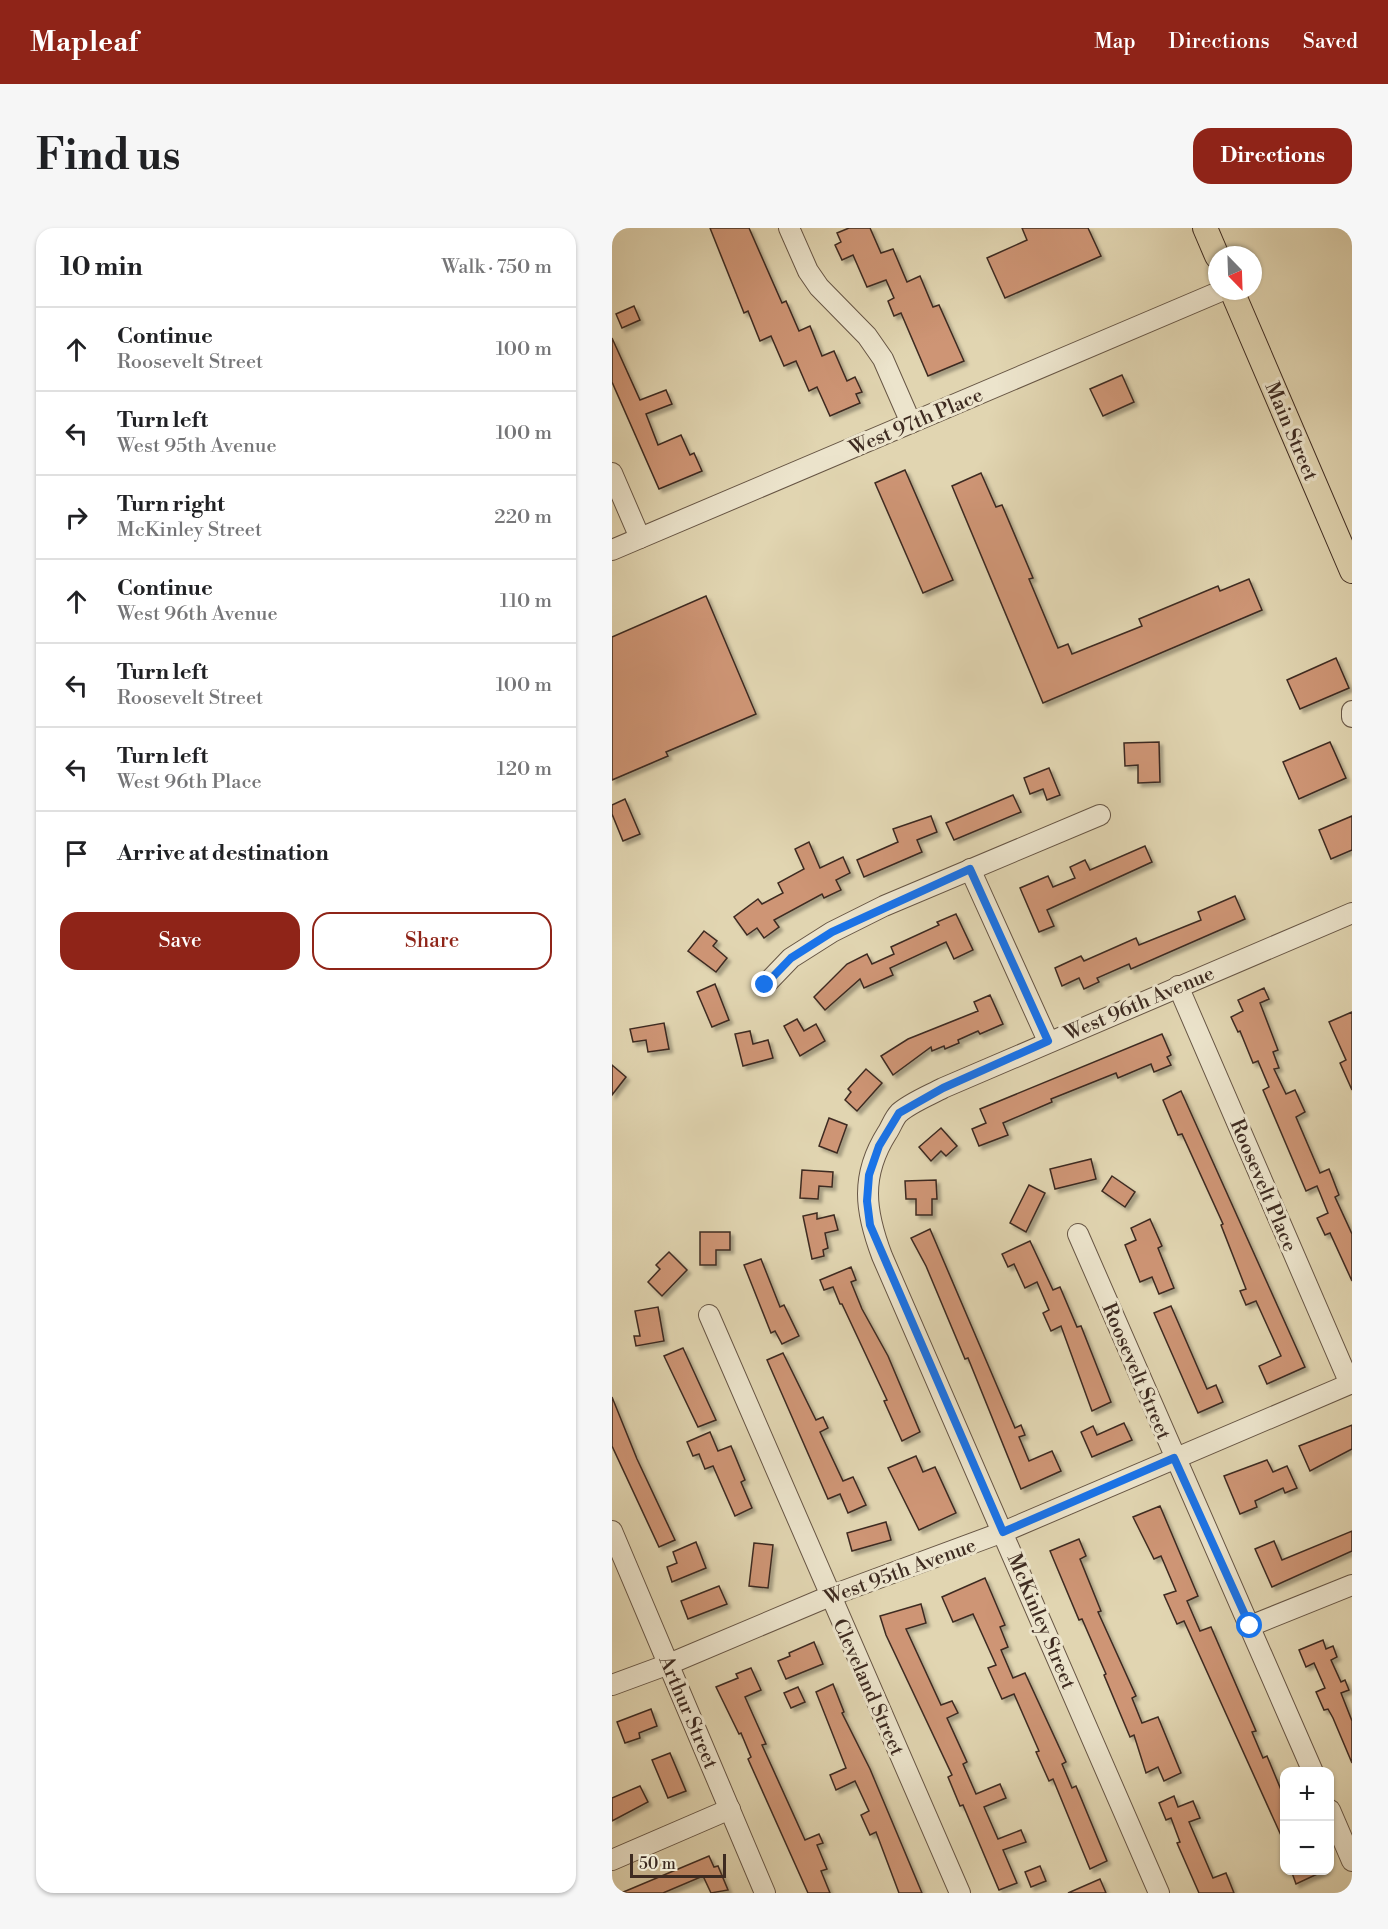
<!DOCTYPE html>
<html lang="en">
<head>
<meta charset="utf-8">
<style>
  :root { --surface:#fff; --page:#f6f6f6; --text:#202124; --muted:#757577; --line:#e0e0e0; --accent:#8f2418 }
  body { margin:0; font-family:"Libre Bodoni",serif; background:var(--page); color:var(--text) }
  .controls { position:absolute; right:18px; bottom:18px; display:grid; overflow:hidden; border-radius:12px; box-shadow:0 2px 4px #0004 }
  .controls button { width:54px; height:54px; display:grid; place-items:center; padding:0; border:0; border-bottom:2px solid var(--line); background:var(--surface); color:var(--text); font:30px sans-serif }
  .compass { position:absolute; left:596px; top:18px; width:54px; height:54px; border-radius:50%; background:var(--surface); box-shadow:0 2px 4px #0004; rotate:157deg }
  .scale { position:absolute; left:18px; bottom:15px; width:96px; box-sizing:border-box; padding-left:6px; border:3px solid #3e2b21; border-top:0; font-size:16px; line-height:21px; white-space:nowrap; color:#3e2b21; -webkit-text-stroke:4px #ece4cc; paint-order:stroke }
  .stop { position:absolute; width:18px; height:18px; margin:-14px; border:4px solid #1a73e8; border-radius:50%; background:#fff }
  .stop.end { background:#1a73e8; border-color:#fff; box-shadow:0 2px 6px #0008 }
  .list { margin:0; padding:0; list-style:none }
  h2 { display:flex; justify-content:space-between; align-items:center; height:78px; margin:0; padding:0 24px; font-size:26px }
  h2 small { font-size:20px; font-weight:400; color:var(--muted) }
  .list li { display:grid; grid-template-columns:39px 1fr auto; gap:18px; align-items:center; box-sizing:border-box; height:84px; padding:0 24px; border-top:2px solid var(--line) }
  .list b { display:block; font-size:22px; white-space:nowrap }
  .list p { margin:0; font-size:20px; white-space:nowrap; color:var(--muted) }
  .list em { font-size:20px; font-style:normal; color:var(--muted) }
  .actions { display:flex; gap:12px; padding:18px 24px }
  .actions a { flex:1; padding:14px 0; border:2px solid var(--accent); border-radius:18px; text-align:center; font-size:21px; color:var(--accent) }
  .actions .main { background:var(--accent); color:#fff }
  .icon { flex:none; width:33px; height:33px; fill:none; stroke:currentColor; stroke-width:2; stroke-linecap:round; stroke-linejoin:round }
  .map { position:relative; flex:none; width:740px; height:1665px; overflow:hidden; border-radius:18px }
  header { display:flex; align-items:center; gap:36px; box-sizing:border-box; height:84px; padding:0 30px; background:var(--accent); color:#fff }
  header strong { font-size:28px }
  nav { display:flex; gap:33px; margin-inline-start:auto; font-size:21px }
  .intro { display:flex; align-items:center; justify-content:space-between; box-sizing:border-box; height:144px; padding:0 36px }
  h1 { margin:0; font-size:42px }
  .button { padding:15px 27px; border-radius:18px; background:var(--accent); color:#fff; font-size:21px; font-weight:700 }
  main { display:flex; gap:36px; padding:0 36px }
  aside { flex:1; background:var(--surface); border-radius:18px; box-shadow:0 2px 4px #0004 }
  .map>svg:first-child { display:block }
</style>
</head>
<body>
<header>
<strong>Mapleaf</strong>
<nav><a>Map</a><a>Directions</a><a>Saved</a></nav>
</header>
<div class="intro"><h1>Find us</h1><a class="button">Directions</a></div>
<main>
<aside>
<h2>10 min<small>Walk · 750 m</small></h2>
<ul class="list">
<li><svg class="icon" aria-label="ahead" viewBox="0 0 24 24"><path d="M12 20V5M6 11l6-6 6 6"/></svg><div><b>Continue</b><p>Roosevelt Street</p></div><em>100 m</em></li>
<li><svg class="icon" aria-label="left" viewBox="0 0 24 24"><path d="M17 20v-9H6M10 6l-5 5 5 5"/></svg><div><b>Turn left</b><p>West 95th Avenue</p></div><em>100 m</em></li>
<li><svg class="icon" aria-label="right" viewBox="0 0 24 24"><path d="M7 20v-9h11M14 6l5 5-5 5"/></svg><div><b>Turn right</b><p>McKinley Street</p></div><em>220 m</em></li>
<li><svg class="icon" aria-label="ahead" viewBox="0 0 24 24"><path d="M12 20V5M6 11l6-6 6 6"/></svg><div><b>Continue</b><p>West 96th Avenue</p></div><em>110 m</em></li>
<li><svg class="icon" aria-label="left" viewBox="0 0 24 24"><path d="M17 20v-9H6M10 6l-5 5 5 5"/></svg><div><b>Turn left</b><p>Roosevelt Street</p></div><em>100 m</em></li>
<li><svg class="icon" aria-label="left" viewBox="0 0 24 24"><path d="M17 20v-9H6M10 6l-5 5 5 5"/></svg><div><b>Turn left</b><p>West 96th Place</p></div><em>120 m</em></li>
<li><svg class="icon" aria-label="arrive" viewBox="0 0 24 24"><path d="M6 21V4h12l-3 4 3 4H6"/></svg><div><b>Arrive at destination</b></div></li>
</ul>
<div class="actions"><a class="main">Save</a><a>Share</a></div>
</aside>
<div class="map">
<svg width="740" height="1665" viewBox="0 0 740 1665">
  <defs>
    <filter id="shadow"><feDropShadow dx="3.5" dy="3.5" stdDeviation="1.5" flood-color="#0004"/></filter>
  </defs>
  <rect width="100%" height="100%" fill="#e1d5b1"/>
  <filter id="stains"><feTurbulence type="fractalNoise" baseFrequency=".00333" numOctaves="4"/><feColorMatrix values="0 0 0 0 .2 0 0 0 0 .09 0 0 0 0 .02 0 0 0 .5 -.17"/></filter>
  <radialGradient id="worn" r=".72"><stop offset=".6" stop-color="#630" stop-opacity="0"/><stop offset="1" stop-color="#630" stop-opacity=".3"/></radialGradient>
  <g fill="#ce9575" stroke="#3e2b21" stroke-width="1.5" filter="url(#shadow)">
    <path d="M98 0H137L170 75 174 73 187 103 198 98 210 128 222 123 235 153 243 149 250 164 244 166 248 175 218 188 205 159 197 163 184 133 172 138 159 108 148 113 136 83 132 85Z"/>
    <path d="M237 0H258L269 25 281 21 295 54 308 48 321 79 327 77 352 133 316 148 289 85 282 88 276 73 282 70 274 52 255 59 241 27 230 32 223 17 229 14 225 5Z"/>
    <path d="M410 0H476L489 28 393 70 375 30 415 12Z"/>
    <path d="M22 78 28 92 10 100 4 86Z"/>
    <path d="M0 110 28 172 54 162 60 176 34 186 46 217 69 207 78 227 82 225 90 243 47 261 0 154Z"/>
    <path d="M510 147 522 174 491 188 478 161Z"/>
    <path d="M293 242 341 352 311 365 263 255Z"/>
    <path d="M369 245 384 279 390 277 421 350 417 351 446 420 456 416 460 426 530 398 527 391 606 358 608 363 637 351 650 382 431 475 340 258Z"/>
    <path d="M94 368 144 486 54 524 56 528 0 552V409Z"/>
    <path d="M724 430 737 460 688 481 675 452Z"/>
    <path d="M547 514 548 554 526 555V537L513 538 512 515Z"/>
    <path d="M718 514 734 550 687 571 671 534Z"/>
    <path d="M437 540 448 567 435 572 431 561 418 566 412 550Z"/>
    <path d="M401 567 409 584 342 612 334 595Z"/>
    <path d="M13 571 28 606 11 613 0 586V577Z"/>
    <path d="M319 588 325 604 305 612 310 624 252 649 245 632 286 614 281 601Z"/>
    <path d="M740 588V622L719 631 707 602Z"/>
    <path d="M197 614 208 640 231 629 238 645 224 652 229 662 212 670 210 666 162 692 167 699 152 710 145 700 135 707 122 689 146 671 150 676 171 665 166 655 192 641 183 621Z"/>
    <path d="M533 618 540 634 435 682 442 698 427 704 408 660 436 648 441 659 463 650 458 639 473 632 478 642Z"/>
    <path d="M623 668 633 691 519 741 517 736 485 750 487 754 472 761 467 750 450 758 443 740 469 728 472 733 524 710 527 717 589 692 586 684Z"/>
    <path d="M344 686 361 722 342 731 334 714 278 740 281 747 252 760 248 751 213 782 202 769 235 736 255 726 260 736 282 726 279 719 327 697 325 694Z"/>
    <path d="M92 703 105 713 101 718 115 730 104 744 76 723Z"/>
    <path d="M103 756 117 792 100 799 85 764Z"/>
    <path d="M652 760 657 771 648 775 666 822 661 824 667 840 662 841 674 866 683 862 693 884 684 889 708 945 717 941 727 967 723 969 740 1006V1053L718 1005 713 1007 705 990 716 985 705 958 694 963 651 862 657 859 646 833 641 835 628 803 626 804 619 789 631 783 626 772Z"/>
    <path d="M378 767 391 796 368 806 366 803 346 812 347 815 333 821 332 818 320 823 319 819 281 847 269 828 296 811 366 783 362 774Z"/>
    <path d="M740 784V862L728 835 734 832 717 794Z"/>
    <path d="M185 791 192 803 204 796 213 813 188 828 172 798Z"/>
    <path d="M52 795 57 821 36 824 34 812 21 814 18 801Z"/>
    <path d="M138 803 141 816 156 812 161 830 131 838 123 806Z"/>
    <path d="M550 806 559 827 555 829 559 837 542 844 539 836 506 850 504 845 439 871 440 874 391 895 396 907 367 918 360 901 374 895 368 881Z"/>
    <path d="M0 837 14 849 0 867Z"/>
    <path d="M254 841 270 855 245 883 233 872 239 864 236 861Z"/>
    <path d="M569 863 693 1139 655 1156 647 1138 669 1128 644 1073 634 1077 628 1063 634 1061 609 997 611 996 570 906 566 907 551 872Z"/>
    <path d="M217 890 235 897 225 925 207 918Z"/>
    <path d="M329 900 345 918 334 928 329 923 319 933 307 919Z"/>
    <path d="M479 931 484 951 443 961 438 941Z"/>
    <path d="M190 942 221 944 220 959 207 958 206 971 188 970Z"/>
    <path d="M500 948 523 964 513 979 490 963Z"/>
    <path d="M324 952 325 971H320V987H304V971H294L293 953Z"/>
    <path d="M417 957 433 965 414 1004 398 995Z"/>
    <path d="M205 985V991L222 987 226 1002 213 1005 216 1020 211 1022 212 1028 200 1031 191 988Z"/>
    <path d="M538 991 550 1018 546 1020 562 1060 547 1066 540 1049 528 1054 513 1017 524 1012 519 1000Z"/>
    <path d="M318 1001 403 1200 409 1197 413 1207 407 1209 417 1233 440 1223 449 1243 409 1261 356 1130 353 1131 314 1038 299 1010Z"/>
    <path d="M88 1004H118V1022H104V1037H88Z"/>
    <path d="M418 1013 441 1062 448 1059 465 1099 469 1098 499 1174 480 1183 449 1098 439 1103 431 1085 437 1082 425 1054 413 1060 402 1036 396 1039 390 1026Z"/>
    <path d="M57 1024 75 1042 50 1068 36 1054 48 1041 44 1037Z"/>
    <path d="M149 1031 168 1079 172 1077 187 1108 170 1116 163 1103 159 1105 132 1037Z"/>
    <path d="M239 1039 244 1052 239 1054 250 1081 276 1128 308 1204 290 1213 272 1173 275 1172 230 1076H228L221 1059 212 1062 208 1052Z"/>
    <path d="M559 1078 595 1161 604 1157 611 1174 586 1185 542 1085Z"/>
    <path d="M46 1079 52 1113 24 1118 22 1108H28L23 1083Z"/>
    <path d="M71 1120 104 1192 86 1199 52 1128Z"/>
    <path d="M171 1125 204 1192 211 1189 216 1200 208 1204 231 1253 241 1249 254 1277 236 1285 228 1266 216 1271 155 1132Z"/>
    <path d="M0 1169 25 1231 63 1312 47 1319 0 1218Z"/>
    <path d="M512 1195 520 1212 480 1229 469 1204 481 1198 485 1207Z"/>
    <path d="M740 1197V1221L698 1243 687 1218Z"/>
    <path d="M98 1204 106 1223 119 1218 133 1252 129 1254 140 1280 123 1288 101 1238 93 1241 87 1226 81 1228 75 1214Z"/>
    <path d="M304 1228 311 1244 323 1239 344 1285 307 1302 276 1240Z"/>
    <path d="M655 1232 661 1244 675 1238 685 1260 673 1265 671 1260 643 1273 645 1279 628 1286 612 1248Z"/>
    <path d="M548 1278 586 1368 575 1373 588 1403 599 1399 644 1503 640 1504 651 1530 655 1528 672 1569V1614L572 1393 565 1396 552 1367 564 1363 549 1328 542 1331 521 1289Z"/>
    <path d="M274 1294 279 1312 240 1323 235 1305Z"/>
    <path d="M740 1303V1323L660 1359 643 1321 662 1313 670 1332Z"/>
    <path d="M467 1311 474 1328 468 1331 489 1383 486 1384 524 1468 520 1470 530 1495 546 1489 569 1545 552 1553 546 1539 534 1545 522 1507 518 1509 492 1447 494 1446 470 1391 467 1392 438 1323Z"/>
    <path d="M84 1314 94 1340 60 1354 55 1339 65 1335 61 1324Z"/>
    <path d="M142 1315 161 1317 156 1360 137 1358Z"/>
    <path d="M373 1350 393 1397 388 1399 396 1419 389 1422 401 1450 413 1445 454 1534 450 1536 460 1560 464 1558 495 1633 478 1641 441 1551 437 1553 424 1524 427 1523 402 1466 390 1471 376 1440 384 1437 361 1386 341 1394 330 1369Z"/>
    <path d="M107 1358 115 1376 76 1391 69 1373Z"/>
    <path d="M309 1376 314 1395 294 1401 329 1477 340 1473 346 1485 335 1490 355 1534 351 1536 364 1566 388 1556 394 1570 372 1579 386 1611 409 1602 414 1614 391 1622 405 1655 387 1662 351 1577 348 1578 336 1549 340 1547 274 1407 268 1388Z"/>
    <path d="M711 1412 714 1421 721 1418 725 1429 719 1432 729 1454 733 1452 737 1462 729 1465 740 1493V1535L721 1490 716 1481 712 1482 704 1464 713 1460 702 1435 694 1439 687 1422Z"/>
    <path d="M202 1414 211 1436 174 1451 166 1433 178 1428 177 1425Z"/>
    <path d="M139 1440 149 1462 133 1469 154 1516 150 1517 193 1612 207 1606 211 1615 205 1617 215 1641 209 1643 218 1665H196L136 1531 139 1529 129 1505 127 1506 104 1459 126 1450 124 1446Z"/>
    <path d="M221 1456 232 1484 230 1485 258 1541 310 1665H287L264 1604 258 1607 249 1587 257 1583 243 1553 224 1562 218 1547 234 1540 204 1464Z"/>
    <path d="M186 1459 193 1474 179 1480 172 1465Z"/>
    <path d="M39 1481 45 1498 27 1505 28 1510 13 1515 5 1494Z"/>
    <path d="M58 1525 74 1563 56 1570 40 1532Z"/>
    <path d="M28 1558 36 1574 0 1593V1570Z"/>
    <path d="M562 1568 566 1579 581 1573 588 1590 577 1594 601 1650 614 1645 622 1665H587L565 1615 568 1614 559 1590 554 1592 547 1575Z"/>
    <path d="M97 1628 102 1639 106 1638 116 1662 99 1665 91 1648 51 1665H9Z"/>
    <path d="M428 1638 434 1653 419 1659 413 1644Z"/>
    <path d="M679 1642H714L684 1656Z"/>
    <path d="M488 1651 494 1665H456Z"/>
  </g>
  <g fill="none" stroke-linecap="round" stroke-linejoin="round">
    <g stroke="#675645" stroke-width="22">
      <g id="minor">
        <path d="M177 0 196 43 207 59 255 108 271 131 299 195"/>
        <path d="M0 245 28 310"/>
        <path d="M0 322 609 63"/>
        <path d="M740 483V489"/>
        <path d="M358 641 436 813"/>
        <path d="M153 757 179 730 220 704 272 678 488 587"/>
        <path d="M566 758 738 1156"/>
        <path d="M466 1006 701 1544"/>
        <path d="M97 1087 348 1665"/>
        <path d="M0 1303 153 1665"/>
        <path d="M638 1398 740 1357"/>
        <path d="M0 1457 57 1436 218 1368 391 1304 740 1155"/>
        <path d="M718 1582 740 1633"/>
        <path d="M0 1632 118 1581"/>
        <path d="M547 1665 270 1028C253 983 248 948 275 905 279 899 282 890 287 885 298 875 318 867 331 860L740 685"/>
      </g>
    </g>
    <g stroke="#3e2b21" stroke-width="26">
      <g id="major">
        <path d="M593 0 605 28"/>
        <path d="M620 63 740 343"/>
      </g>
    </g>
    <use href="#minor" stroke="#ece4cc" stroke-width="20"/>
    <use href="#major" stroke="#e1d5b1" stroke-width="24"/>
  </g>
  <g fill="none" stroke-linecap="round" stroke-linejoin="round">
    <path stroke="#1a73e8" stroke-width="8" d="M153 757 179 730 220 704 358 641 436 813 331 860 287 885 267 918 257 947 255 973 258 997 391 1304 562 1230 638 1398"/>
  </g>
  <g text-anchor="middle" stroke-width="6" stroke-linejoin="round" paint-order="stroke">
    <g font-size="20" fill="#3e2b21" stroke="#ece4cc">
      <text transform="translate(304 193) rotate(-23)" y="7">West 97th Place</text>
      <text transform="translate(680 203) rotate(67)" y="7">Main Street</text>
      <text transform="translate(527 775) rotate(-23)" y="7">West 96th Avenue</text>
      <text transform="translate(652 957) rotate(67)" y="7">Roosevelt Place</text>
      <text transform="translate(525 1143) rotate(67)" y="7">Roosevelt Street</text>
      <text transform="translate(288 1343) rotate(-20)" y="7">West 95th Avenue</text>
      <text transform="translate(430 1393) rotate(67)" y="7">McKinley Street</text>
      <text transform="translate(257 1459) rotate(66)" y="7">Cleveland Street</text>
      <text transform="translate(77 1484) rotate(67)" y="7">Arthur Street</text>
    </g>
  </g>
  <rect width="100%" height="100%" filter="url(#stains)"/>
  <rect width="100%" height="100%" fill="url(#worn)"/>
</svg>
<div class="controls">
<button>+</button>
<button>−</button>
</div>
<svg class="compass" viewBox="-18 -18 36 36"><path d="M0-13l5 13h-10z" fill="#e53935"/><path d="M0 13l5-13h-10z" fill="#757577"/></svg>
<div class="scale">50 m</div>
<div class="stop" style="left:638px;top:1398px"></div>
<div class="stop end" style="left:153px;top:757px"></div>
</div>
</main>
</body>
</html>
